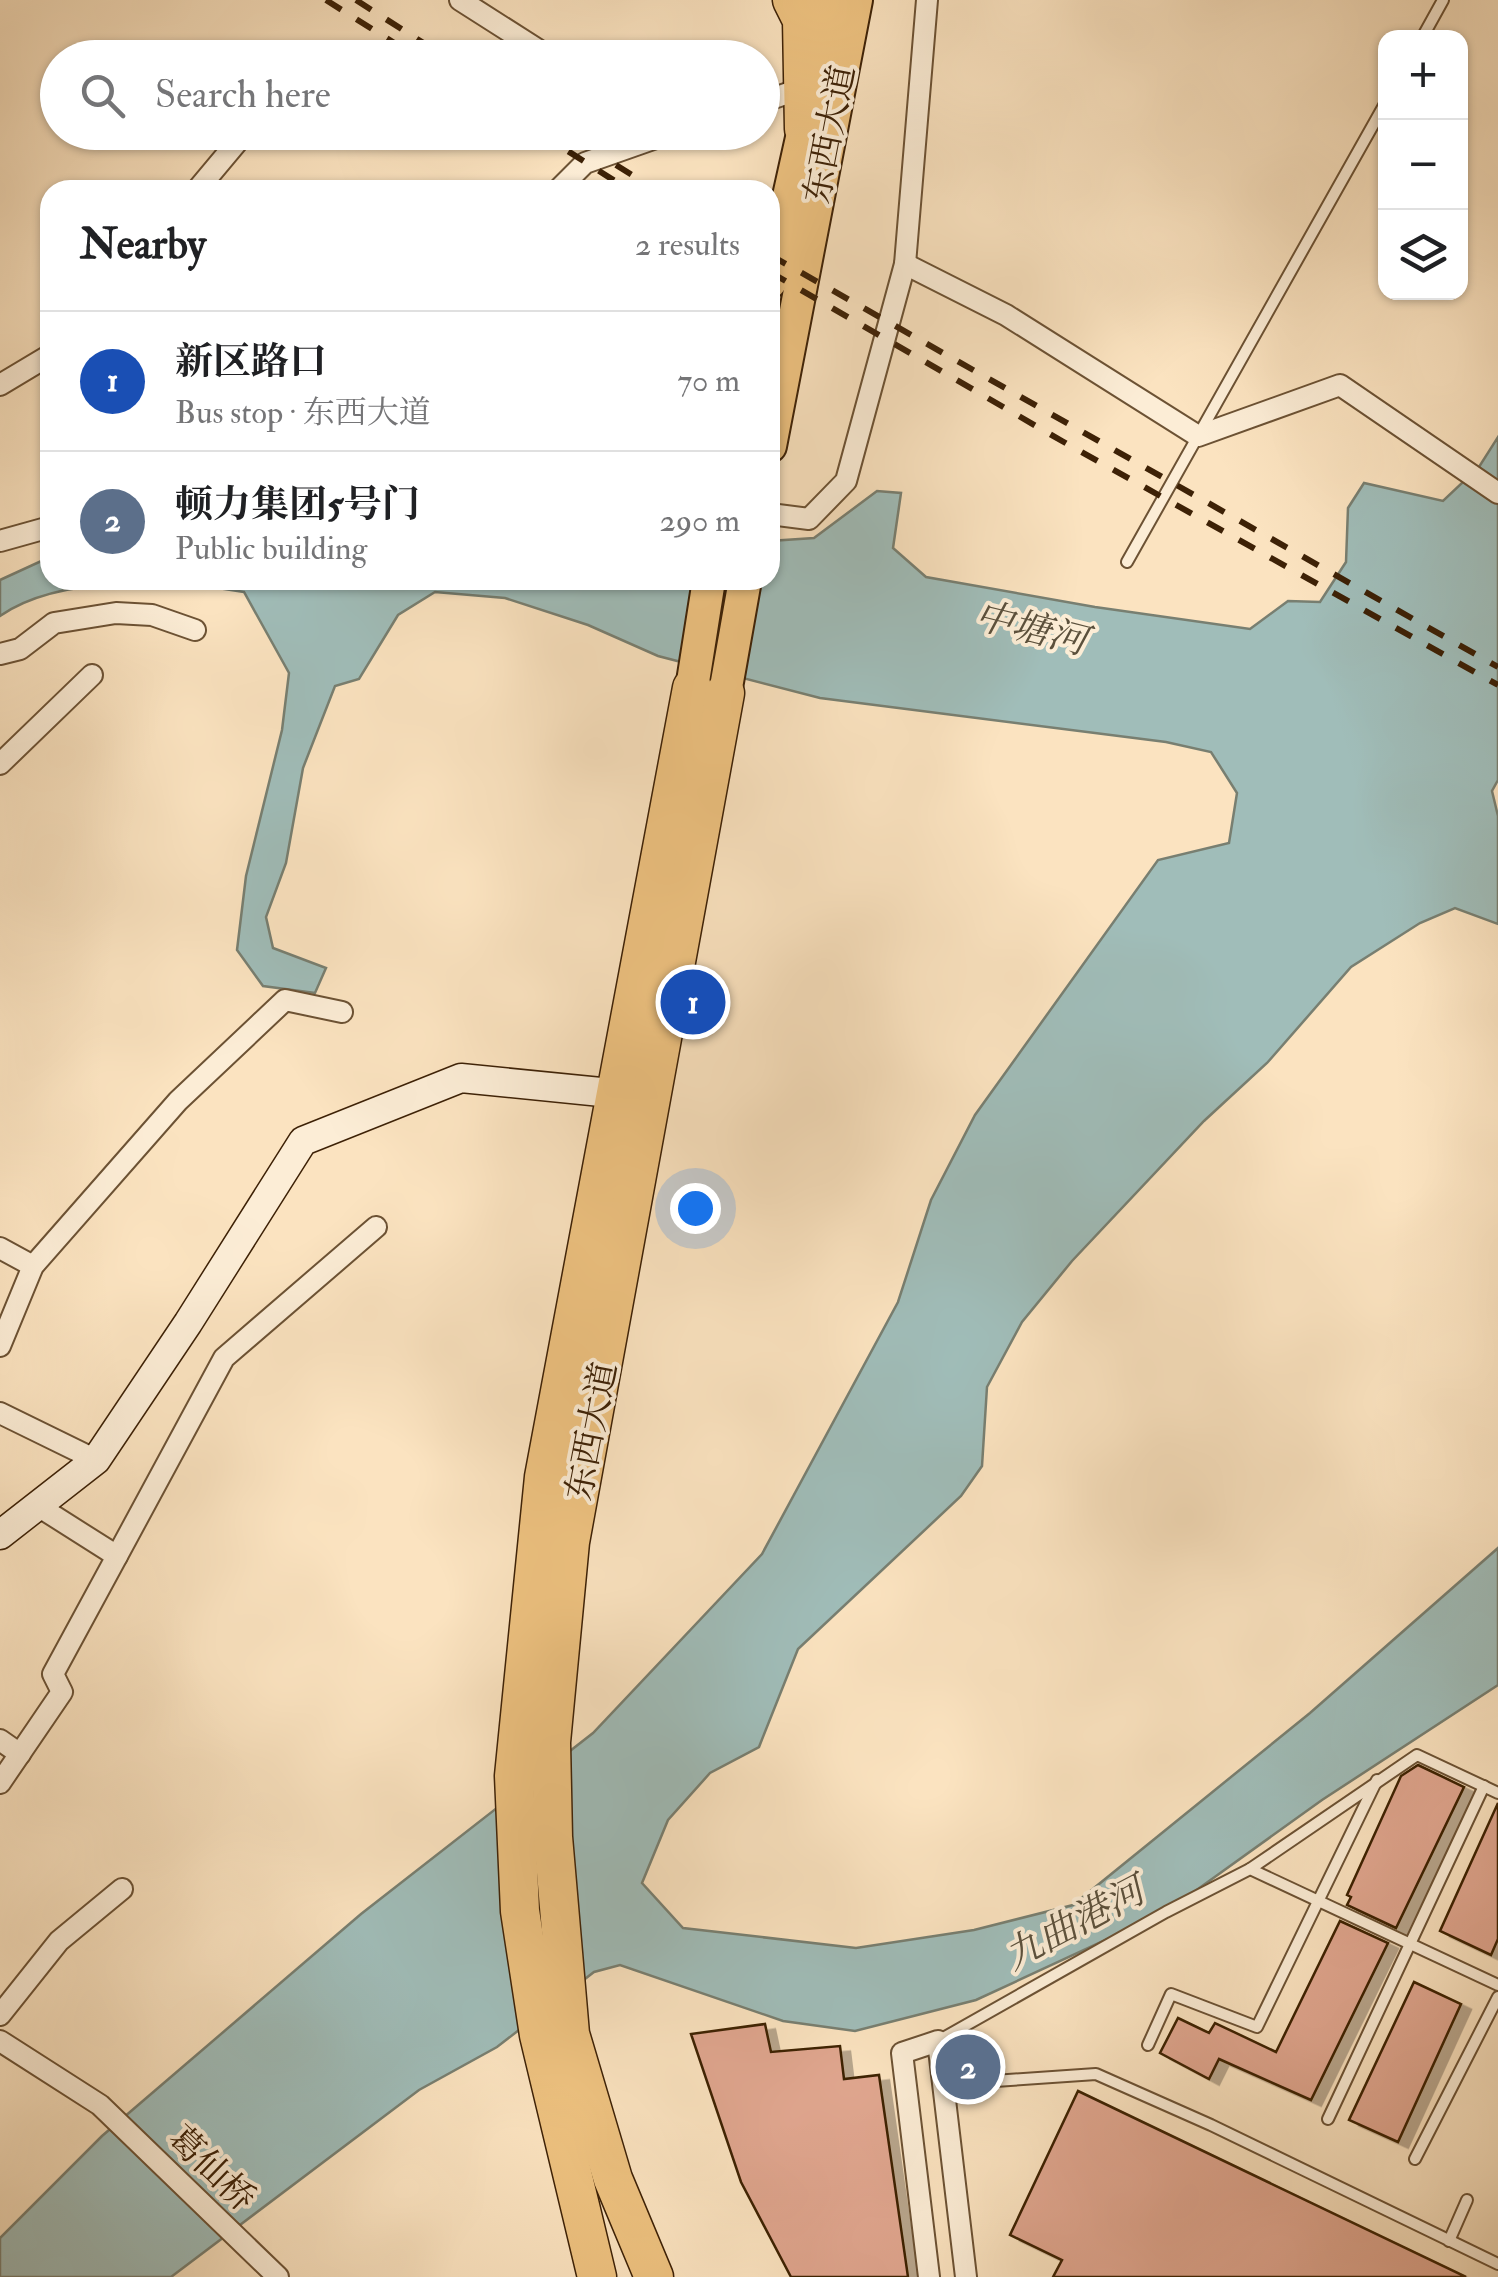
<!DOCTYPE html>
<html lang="en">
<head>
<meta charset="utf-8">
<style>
  :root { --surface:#fff; --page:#f6f6f6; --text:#202124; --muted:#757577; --line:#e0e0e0; --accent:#8f2418 }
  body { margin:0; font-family:"IM FELL Double Pica","Noto Serif SC",serif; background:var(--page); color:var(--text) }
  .controls { position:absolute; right:30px; top:30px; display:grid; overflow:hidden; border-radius:20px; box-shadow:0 2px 8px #0004 }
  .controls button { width:90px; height:90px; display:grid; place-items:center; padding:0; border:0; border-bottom:2px solid var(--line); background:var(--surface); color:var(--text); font:50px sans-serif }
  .you { position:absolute; left:695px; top:1208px; width:35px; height:35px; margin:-25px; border:8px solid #fff; border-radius:50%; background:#1a73e8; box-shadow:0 0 0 15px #1a73e833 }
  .badge { display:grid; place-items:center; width:65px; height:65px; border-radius:50%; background:var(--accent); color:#fff; font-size:32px; font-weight:700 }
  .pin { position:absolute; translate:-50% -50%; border:5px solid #fff; box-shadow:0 2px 10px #0006 }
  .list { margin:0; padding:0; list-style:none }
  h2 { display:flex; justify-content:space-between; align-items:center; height:130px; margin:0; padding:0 40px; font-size:42px }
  h2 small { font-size:32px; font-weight:400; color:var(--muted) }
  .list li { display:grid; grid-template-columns:65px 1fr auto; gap:30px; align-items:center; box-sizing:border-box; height:140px; padding:0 40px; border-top:2px solid var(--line) }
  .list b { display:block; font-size:38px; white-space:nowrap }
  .list p { margin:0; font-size:32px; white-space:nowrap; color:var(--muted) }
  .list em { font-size:32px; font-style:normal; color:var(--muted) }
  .icon { flex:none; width:55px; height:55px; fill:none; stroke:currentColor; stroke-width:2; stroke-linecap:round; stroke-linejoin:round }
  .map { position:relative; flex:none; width:1498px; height:2277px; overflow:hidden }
  .search { position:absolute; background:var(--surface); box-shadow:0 2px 8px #0004; left:40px; top:40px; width:740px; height:110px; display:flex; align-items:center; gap:25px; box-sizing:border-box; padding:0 35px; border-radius:55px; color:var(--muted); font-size:38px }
  .panel { position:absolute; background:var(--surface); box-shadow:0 2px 8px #0004; left:40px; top:180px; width:740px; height:410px; border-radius:30px }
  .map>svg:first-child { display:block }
</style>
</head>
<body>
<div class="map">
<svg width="1498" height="2277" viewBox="0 0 1498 2277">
  <defs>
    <filter id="shadow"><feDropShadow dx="10" dy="5.5" stdDeviation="0" flood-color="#0004"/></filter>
  </defs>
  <rect width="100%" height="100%" fill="#fbe3c0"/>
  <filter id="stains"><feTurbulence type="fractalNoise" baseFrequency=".002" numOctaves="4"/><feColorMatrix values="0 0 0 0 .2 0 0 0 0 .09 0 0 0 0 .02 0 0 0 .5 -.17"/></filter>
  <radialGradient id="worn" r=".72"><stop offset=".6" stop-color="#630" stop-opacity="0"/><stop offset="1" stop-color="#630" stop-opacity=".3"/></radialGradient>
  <path fill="#a0bdb9" stroke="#787f71" stroke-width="2.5" d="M1498 437V780L1492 791 1498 816V924L1455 908 1420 923 1351 967 1267 1063 1204 1121 1072 1261 1022 1322 987 1387 982 1466 961 1496 798 1649 759 1747 710 1773 668 1820 642 1883 683 1928 856 1948 974 1930 1073 1905 1310 1713 1498 1548V1685L1322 1800 1166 1912 976 2000 855 2031 783 2021 620 1965 594 1972 497 2047 419 2090 171 2277H0V2238L102 2136 361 1914 593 1733 762 1554 898 1302 931 1200 975 1115 1158 860 1229 843 1237 793 1211 752 1166 742 820 698 658 656 588 625 505 598 435 592 398 615 359 679 335 686 303 768 286 863 266 917 273 948 326 968 315 993 263 986 237 950 246 876 282 730 289 673 244 592C174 580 60 574 0 616V580L50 557V580H770V541L814 538 877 491 901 493 893 548 926 577 1095 607 1250 629 1288 601 1320 602 1346 562 1348 508 1364 483 1443 501 1479 467Z"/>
  <g fill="#e0a68f" stroke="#3d2106" stroke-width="2.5" filter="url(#shadow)">
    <path d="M1418 1765 1464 1787 1396 1928 1347 1905 1351 1897 1347 1895 1401 1776Z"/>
    <path d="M1498 1803V1939L1491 1955 1440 1931Z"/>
    <path d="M1340 1921 1388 1943 1311 2100 1219 2059 1209 2079 1160 2053 1178 2018 1209 2033 1215 2023 1276 2052Z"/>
    <path d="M1414 1982 1461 2004 1398 2142 1349 2120Z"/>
    <path d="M765 2024 771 2052 840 2046 844 2079 879 2075 908 2277H791L741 2182 691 2034Z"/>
    <path d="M1078 2091 1466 2277H1053L1062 2260 1010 2235Z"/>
  </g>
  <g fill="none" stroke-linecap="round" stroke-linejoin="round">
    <g stroke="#6c5234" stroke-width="14">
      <g id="lane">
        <path d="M1422 38 1443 0"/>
        <path d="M1127 562 1386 102"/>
        <path d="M1250 1869 1417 1755 1498 1793"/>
        <path d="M938 2041 1166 1912 1250 1869 1498 1985"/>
        <path d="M1148 2045 1171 1994 1257 2027 1377 1780"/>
        <path d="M944 2093 980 2082 1096 2074 1211 2125 1498 2264"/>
        <path d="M1328 2119 1484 1786"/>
        <path d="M1415 2159 1498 1997"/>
        <path d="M1449 2241 1467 2200"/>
      </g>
    </g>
    <g stroke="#6c5234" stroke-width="24">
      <g id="street">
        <path d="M460 0 551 58"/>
        <path d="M762 102 803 88"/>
        <path d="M197 190 243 135"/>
        <path d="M558 190 585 163 673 132"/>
        <path d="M905 264 1006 315 1198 436 1340 385 1498 493"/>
        <path d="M0 385 50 355"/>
        <path d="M770 514 809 519 846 481 905 264 927 0"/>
        <path d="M0 541 50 527"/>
        <path d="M0 654 20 649 54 623 116 613 152 615 195 630"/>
        <path d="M0 764 92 675"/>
        <path d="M0 1248 33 1266"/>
        <path d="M0 1346 33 1266 178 1101 285 1000 342 1012"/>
        <path d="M0 1413 96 1460"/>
        <path d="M117 1556 224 1358 376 1227"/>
        <path d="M0 1740 20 1754"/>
        <path d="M0 1783 62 1692 53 1674 117 1556 38 1506"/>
        <path d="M0 2015 59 1941 122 1889"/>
        <path d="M0 2041 100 2105 278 2277"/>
        <path d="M929 2277 902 2053 938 2041 966 2277"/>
      </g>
    </g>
    <g stroke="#3d2106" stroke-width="31">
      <path id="secondary" d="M0 1535 96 1460 188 1323 303 1141 461 1078 631 1095"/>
    </g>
    <g stroke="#3d2106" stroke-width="36">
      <g id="primary">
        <path d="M770 282 804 129 826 0"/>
        <path d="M770 446 856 0"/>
        <path d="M692 688 709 580"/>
        <path d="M725 693 745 580"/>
      </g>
    </g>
    <g stroke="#3d2106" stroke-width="41">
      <g id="highway">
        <path d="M792 0 802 20 804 129"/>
        <path d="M597 2277 539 2035 520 1911 514 1776 544 1477 692 688"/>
        <path d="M654 2277 613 2179 570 2034 553 1837 551 1742 570 1542 725 693"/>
      </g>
    </g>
    <use href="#lane" stroke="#fcedd6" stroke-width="10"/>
    <use href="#street" stroke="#fcedd6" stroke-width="20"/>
    <use href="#secondary" stroke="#fcedd6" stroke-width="28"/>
    <use href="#primary" stroke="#eec280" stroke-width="32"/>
    <use href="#highway" stroke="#eec280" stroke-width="38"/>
    <g stroke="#3d2106" stroke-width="6" stroke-dasharray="18 18" stroke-linecap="butt">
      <path d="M326 0 418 58"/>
      <path d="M356 0 447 58"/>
      <path d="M538 132 629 190"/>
      <path d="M616 165 656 190"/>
      <path d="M770 255 1498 667"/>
      <path d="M770 272 1062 441 1498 685"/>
    </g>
  </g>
  <g text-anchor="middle" stroke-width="8" stroke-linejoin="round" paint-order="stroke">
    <g font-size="35" fill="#3d2106" stroke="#fcedd6">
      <text transform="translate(829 134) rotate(-79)" y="12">东西大道</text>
      <text transform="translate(591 1431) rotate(-79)" y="12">东西大道</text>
      <text transform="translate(212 2168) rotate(44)" y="12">葛仙桥</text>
    </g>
    <g font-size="38" font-style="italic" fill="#5b503c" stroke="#fcedd6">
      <text transform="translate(1031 628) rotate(14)" y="13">中塘河</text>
      <text transform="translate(1074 1923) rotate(-28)" y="13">九曲港河</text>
    </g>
  </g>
  <rect width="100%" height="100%" filter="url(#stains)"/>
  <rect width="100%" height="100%" fill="url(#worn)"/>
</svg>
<div class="controls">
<button>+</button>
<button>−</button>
<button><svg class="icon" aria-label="layers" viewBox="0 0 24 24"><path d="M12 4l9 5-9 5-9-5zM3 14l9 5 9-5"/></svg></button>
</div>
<div class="you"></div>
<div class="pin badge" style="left:693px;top:1002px;background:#1a4fb4">1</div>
<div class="pin badge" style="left:968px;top:2067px;background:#5c6f8a">2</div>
<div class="search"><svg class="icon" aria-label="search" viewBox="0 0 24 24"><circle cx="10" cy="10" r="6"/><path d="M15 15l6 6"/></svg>Search here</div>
<section class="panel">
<h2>Nearby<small>2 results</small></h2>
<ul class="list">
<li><span class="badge" style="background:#1a4fb4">1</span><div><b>新区路口</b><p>Bus stop · 东西大道</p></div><em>70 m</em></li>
<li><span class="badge" style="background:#5c6f8a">2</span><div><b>顿力集团5号门</b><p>Public building</p></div><em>290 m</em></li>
</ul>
</section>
</div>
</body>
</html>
